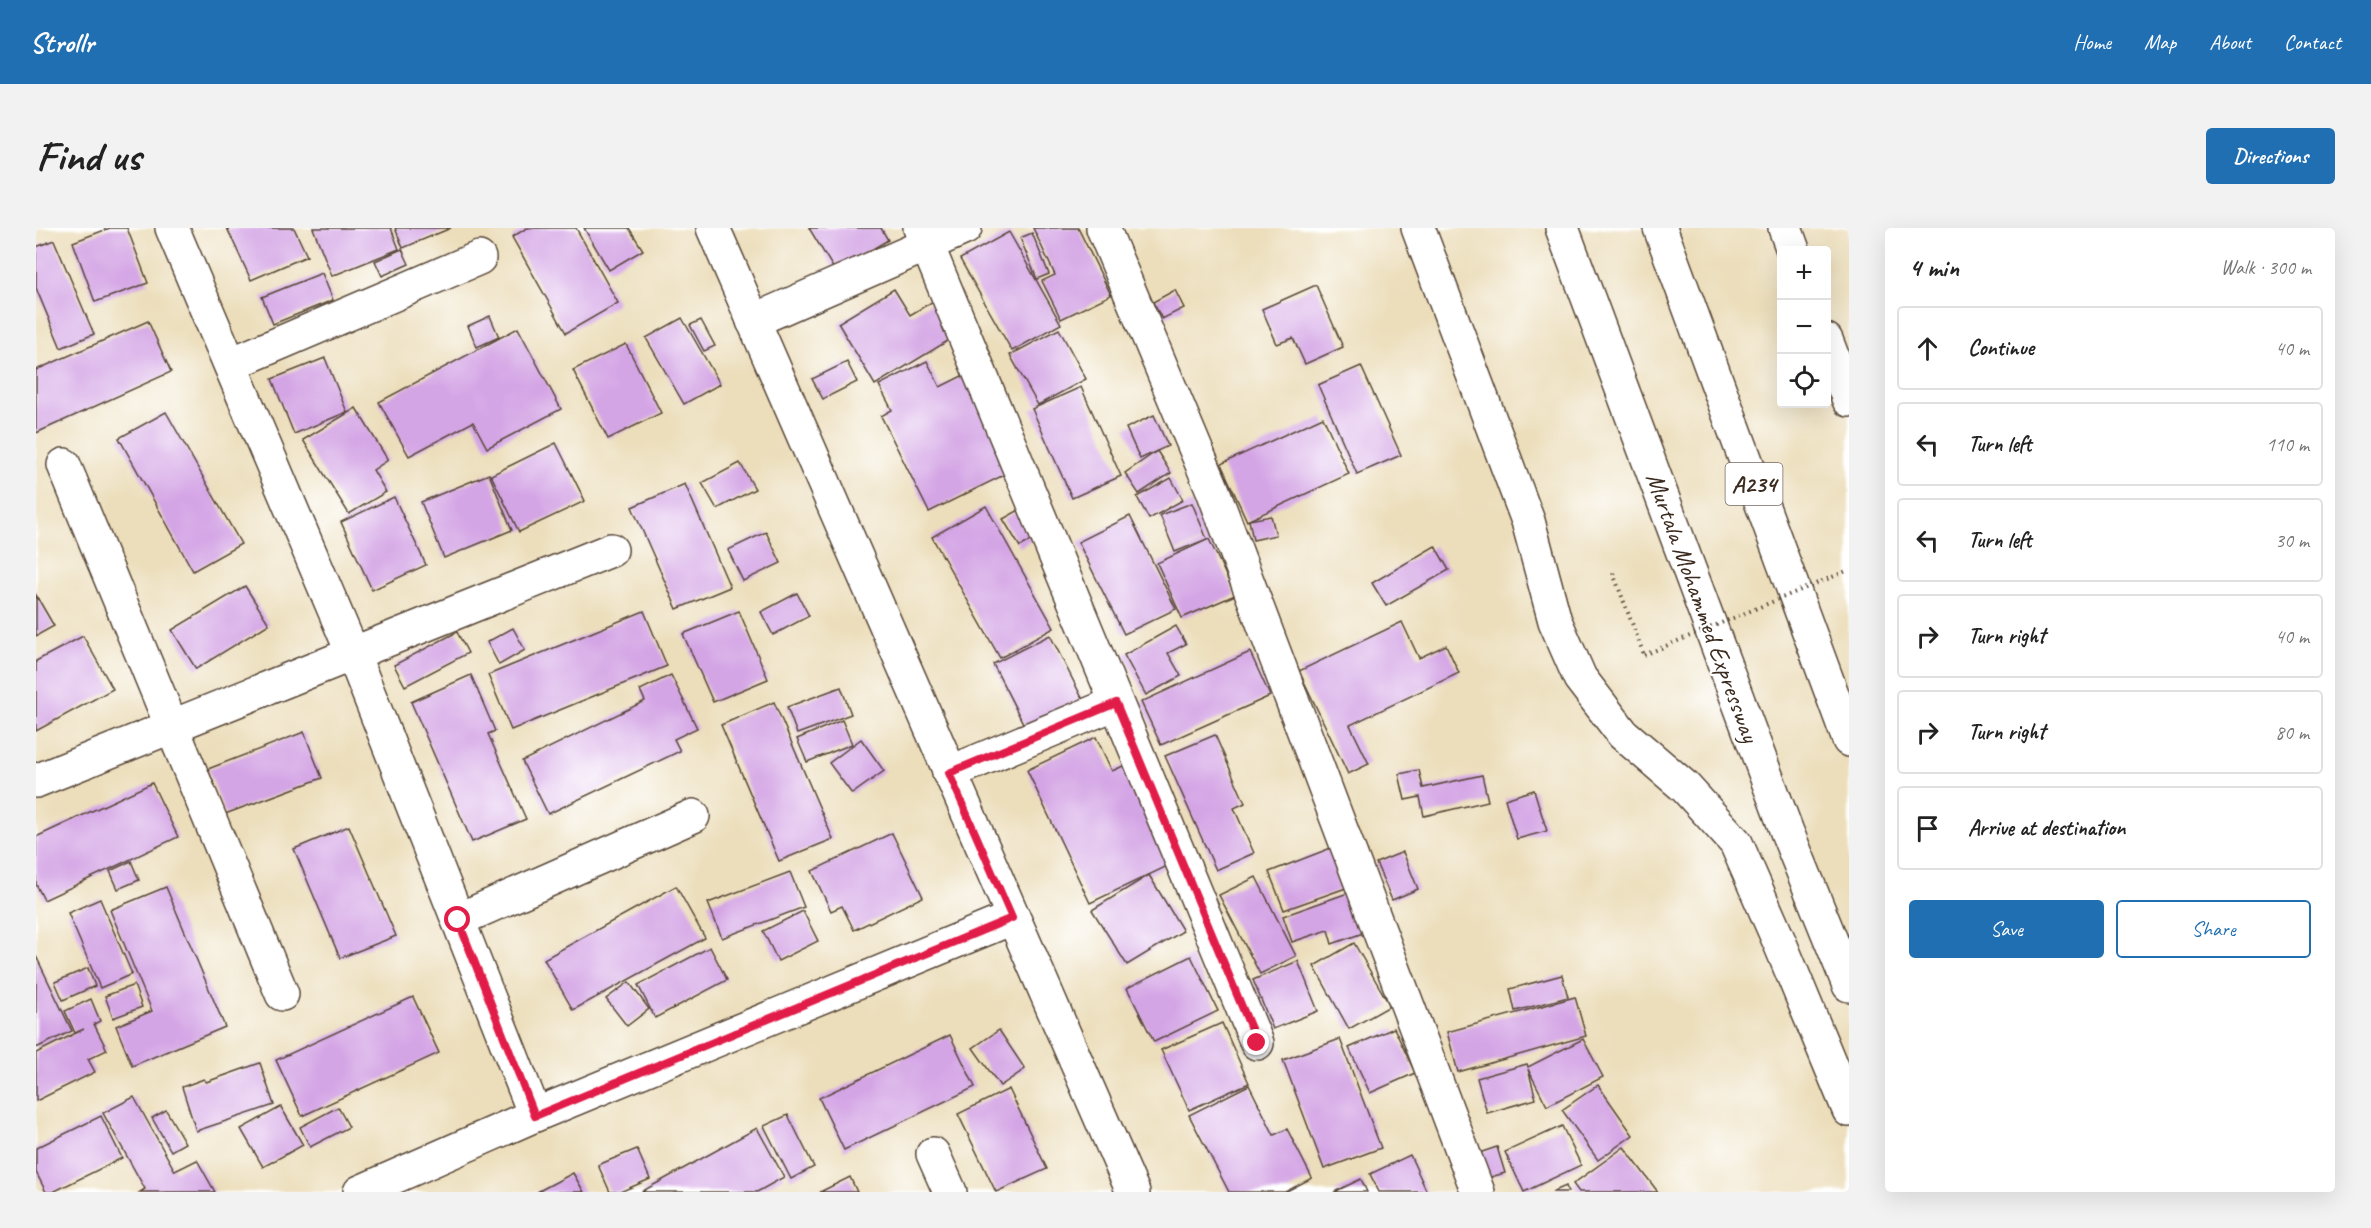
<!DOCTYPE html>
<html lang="en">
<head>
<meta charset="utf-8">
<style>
  :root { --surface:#fff; --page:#f2f2f2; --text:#222; --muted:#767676; --line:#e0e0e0; --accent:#1f6fb2 }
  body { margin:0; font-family:Caveat,sans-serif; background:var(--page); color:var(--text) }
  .controls { position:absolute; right:18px; top:18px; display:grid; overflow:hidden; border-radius:6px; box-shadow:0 6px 24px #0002 }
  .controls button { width:54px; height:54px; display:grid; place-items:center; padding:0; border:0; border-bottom:2px solid var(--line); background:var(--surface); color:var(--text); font:30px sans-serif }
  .stop { position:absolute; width:18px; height:18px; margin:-14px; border:4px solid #e11d48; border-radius:50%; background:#fff }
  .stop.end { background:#e11d48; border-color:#fff; box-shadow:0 2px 6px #0008 }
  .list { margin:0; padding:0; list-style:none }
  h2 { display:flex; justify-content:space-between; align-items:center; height:78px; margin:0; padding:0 24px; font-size:26px }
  h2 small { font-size:20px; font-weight:400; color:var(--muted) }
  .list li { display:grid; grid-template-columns:39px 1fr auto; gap:18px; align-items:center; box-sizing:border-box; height:84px; margin:0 12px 12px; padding:0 12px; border:2px solid var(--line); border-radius:6px }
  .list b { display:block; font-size:22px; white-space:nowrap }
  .list em { font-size:20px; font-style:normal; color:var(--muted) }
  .actions { display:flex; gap:12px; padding:18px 24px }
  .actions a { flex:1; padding:14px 0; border:2px solid var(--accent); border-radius:6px; text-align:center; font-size:21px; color:var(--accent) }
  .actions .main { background:var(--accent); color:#fff }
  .icon { flex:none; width:33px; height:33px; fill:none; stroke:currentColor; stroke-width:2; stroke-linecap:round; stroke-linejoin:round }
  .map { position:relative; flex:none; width:1813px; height:964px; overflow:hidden; border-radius:6px }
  header { display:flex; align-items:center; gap:36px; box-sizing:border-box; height:84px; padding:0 30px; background:var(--accent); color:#fff }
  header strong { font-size:28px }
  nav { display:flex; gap:33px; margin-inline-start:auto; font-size:21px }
  .intro { display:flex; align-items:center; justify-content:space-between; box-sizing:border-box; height:144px; padding:0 36px }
  h1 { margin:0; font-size:42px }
  .button { padding:15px 27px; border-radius:6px; background:var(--accent); color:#fff; font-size:21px; font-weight:700 }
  main { display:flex; gap:36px; padding:0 36px }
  aside { flex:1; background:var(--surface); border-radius:6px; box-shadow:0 6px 24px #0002 }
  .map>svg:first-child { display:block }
</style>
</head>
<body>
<header>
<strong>Strollr</strong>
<nav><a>Home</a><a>Map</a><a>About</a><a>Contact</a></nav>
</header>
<div class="intro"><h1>Find us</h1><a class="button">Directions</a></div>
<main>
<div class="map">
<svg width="1813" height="964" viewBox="0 0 1813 964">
  <rect width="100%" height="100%" fill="#fff"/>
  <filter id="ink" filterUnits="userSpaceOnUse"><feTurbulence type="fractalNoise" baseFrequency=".0167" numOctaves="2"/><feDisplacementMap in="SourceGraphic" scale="12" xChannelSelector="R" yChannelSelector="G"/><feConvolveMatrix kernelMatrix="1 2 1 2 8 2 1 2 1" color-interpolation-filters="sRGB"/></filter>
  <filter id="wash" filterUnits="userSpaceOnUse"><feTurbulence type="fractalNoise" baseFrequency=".008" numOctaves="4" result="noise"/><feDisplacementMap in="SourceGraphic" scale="24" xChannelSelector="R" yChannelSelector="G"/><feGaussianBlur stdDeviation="1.35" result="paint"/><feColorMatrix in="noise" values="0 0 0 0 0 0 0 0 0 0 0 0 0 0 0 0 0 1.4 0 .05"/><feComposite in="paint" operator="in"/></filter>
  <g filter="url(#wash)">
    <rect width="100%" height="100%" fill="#ecdebb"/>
    <g id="blocks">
      <g fill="#d4a5e5">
        <path d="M74 0H91L112 55 59 74 37 14Z"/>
        <path d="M191 0H258L271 28 215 52Z"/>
        <path d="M277 0H355L363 21 296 48Z"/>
        <path d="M359 0H415L367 20Z"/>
        <path d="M491 0H540L582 75 530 105 476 9Z"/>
        <path d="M548 0H593L607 22 573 42Z"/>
        <path d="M773 0H845L852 12 799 43Z"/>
        <path d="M997 0H1042L1075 67 1025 91 1006 53 1019 47Z"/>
        <path d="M973 4 1025 96 976 123 924 31Z"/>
        <path d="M996 5 1013 46 1001 51 984 10Z"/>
        <path d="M18 12 58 106 25 120 0 60V19Z"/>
        <path d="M366 21 373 36 346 48 339 33Z"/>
        <path d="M286 45 297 72 237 96 226 69Z"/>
        <path d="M1280 57 1307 119 1269 136 1257 110 1241 116 1226 81Z"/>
        <path d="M858 61 874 87 899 72 920 108 839 157 802 95Z"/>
        <path d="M1139 62 1148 80 1126 91 1117 74Z"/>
        <path d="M454 88 463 109 441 119 432 98Z"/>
        <path d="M646 90 684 156 648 176 610 110Z"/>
        <path d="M665 92 679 118 668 123 654 97Z"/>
        <path d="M112 93 135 144 0 205V142Z"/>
        <path d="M482 100 525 181 451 220 437 194 373 228 343 174Z"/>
        <path d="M1023 101 1050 151 1002 177 974 127Z"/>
        <path d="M590 116 625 185 572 211 537 142Z"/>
        <path d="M289 130 311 184 258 206 236 151Z"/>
        <path d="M891 133 904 159 928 147 976 243 893 284 845 188 856 182 843 157Z"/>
        <path d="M811 134 821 154 787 171 776 151Z"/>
        <path d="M1325 138 1365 227 1321 246 1282 157Z"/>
        <path d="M1045 159 1085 248 1036 270 996 181Z"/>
        <path d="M320 180 352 232 337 242 350 264 313 286 267 212Z"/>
        <path d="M130 184 205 316 157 343 83 210Z"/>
        <path d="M1118 187 1132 218 1104 231 1090 200Z"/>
        <path d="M1287 189 1313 246 1211 293 1185 236Z"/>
        <path d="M520 215 549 273 483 304 455 247Z"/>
        <path d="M1121 223 1135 245 1103 266 1089 245Z"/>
        <path d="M704 235 719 261 681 281 666 255Z"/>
        <path d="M453 246 476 302 408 330 385 274Z"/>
        <path d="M1135 250 1147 272 1113 291 1101 269Z"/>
        <path d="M649 256 694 359 641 381 596 279Z"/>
        <path d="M358 269 390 337 336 362 305 294Z"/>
        <path d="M1156 275 1171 311 1139 324 1124 287Z"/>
        <path d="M950 278 1018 400 964 430 896 309Z"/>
        <path d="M985 281 1001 309 984 319 967 291Z"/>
        <path d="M1094 288 1140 381 1088 406 1042 314Z"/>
        <path d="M1235 288 1240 307 1217 312 1213 292Z"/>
        <path d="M730 304 745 335 707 353 692 322Z"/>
        <path d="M1173 311 1199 367 1146 390 1121 335Z"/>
        <path d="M1399 318 1413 342 1350 378 1336 355Z"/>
        <path d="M209 358 233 396 160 441 136 402Z"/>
        <path d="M761 365 773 388 737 407 725 384Z"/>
        <path d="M0 367 18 398 0 408Z"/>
        <path d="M608 383 631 438 475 502 452 447Z"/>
        <path d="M703 383 732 451 677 474 647 406Z"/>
        <path d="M1366 394 1383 430 1410 417 1423 445 1314 497 1333 536 1312 546 1263 443Z"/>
        <path d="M1140 398 1150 416 1132 425 1145 448 1110 467 1088 427Z"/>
        <path d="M477 400 489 422 463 437 451 414Z"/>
        <path d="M421 404 432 425 369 458 358 437Z"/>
        <path d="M1014 407 1047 472 990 501 957 436Z"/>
        <path d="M47 408 77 461 0 503V433Z"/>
        <path d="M1214 424 1234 468 1125 517 1105 474Z"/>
        <path d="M435 447 459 503 452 506 490 591 436 614 375 474Z"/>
        <path d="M635 447 661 500 638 511 644 523 512 586 486 533 609 473 604 462Z"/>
        <path d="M805 459 815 486 761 506 751 479Z"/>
        <path d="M738 474 797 611 743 633 685 497Z"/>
        <path d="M806 492 816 516 771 534 761 511Z"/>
        <path d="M268 504 286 550 189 586 172 541Z"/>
        <path d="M1179 507 1209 575 1198 580 1218 625 1180 642 1129 528Z"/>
        <path d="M1060 509 1076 543 1094 535 1140 634 1054 675 991 542Z"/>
        <path d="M825 511 848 543 816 566 793 535Z"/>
        <path d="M1383 542 1387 560 1446 547 1452 573 1388 588 1384 569 1369 572 1363 546Z"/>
        <path d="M116 555 142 609 8 672 0 656V609Z"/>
        <path d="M1498 562 1511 603 1481 611 1469 571Z"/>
        <path d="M313 598 360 708 304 730 258 621Z"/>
        <path d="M856 605 887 669 818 702 806 678 795 683 776 643Z"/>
        <path d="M1295 620 1310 660 1248 682 1233 644Z"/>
        <path d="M1367 624 1382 661 1356 672 1340 635Z"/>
        <path d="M95 633 103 652 82 661 74 643Z"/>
        <path d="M754 644 768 679 686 710 672 675Z"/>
        <path d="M1113 647 1147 703 1091 737 1056 682Z"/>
        <path d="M1220 649 1260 728 1224 746 1183 667Z"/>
        <path d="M640 658 669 710 537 782 508 731Z"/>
        <path d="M130 659 189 799 96 838 80 798 116 783 74 682Z"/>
        <path d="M1312 665 1327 705 1296 716 1292 702 1256 714 1247 688Z"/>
        <path d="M64 671 96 746 64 760 32 685Z"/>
        <path d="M767 683 782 713 742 733 727 703Z"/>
        <path d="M1318 715 1354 778 1313 801 1278 738Z"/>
        <path d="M674 719 691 752 619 790 602 757Z"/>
        <path d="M0 728 36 803 0 820Z"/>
        <path d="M1155 728 1182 783 1118 814 1091 760Z"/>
        <path d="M1262 733 1282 783 1237 801 1217 752Z"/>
        <path d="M52 740 59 758 27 772 19 754Z"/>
        <path d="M1526 747 1532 769 1479 783 1474 761Z"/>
        <path d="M593 754 613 781 591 798 570 771Z"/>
        <path d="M98 757 106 779 77 790 69 768Z"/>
        <path d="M377 769 403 825 266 888 240 832Z"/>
        <path d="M1539 769 1550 808 1422 844 1411 804Z"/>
        <path d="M55 771 64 793 58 796 71 822 52 831 59 844 0 873V825L48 801 39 805 29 783Z"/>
        <path d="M1186 795 1213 855 1153 882 1125 822Z"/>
        <path d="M1358 800 1379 845 1334 865 1313 820Z"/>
        <path d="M963 802 989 841 964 858 937 820Z"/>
        <path d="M914 807 939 859 808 922 783 870Z"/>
        <path d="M1304 811 1345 920 1288 941 1247 832Z"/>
        <path d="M1547 811 1567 849 1511 878 1492 841 1500 871 1451 885 1441 850 1491 836 1492 839Z"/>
        <path d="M224 835 238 877 160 903 146 859 168 851 170 854Z"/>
        <path d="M1213 857 1238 907 1251 901 1276 950 1249 964H1193L1153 887Z"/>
        <path d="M1562 857 1597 907 1562 932 1526 882Z"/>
        <path d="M973 861 1011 941 960 964 922 886Z"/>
        <path d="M98 869 139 943 161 932 179 964H104L109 961 67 885Z"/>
        <path d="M245 879 267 917 227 939 205 901Z"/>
        <path d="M302 879 313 899 274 919 264 899Z"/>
        <path d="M130 882 149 915 135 923 116 890Z"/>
        <path d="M752 887 778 939 755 951 728 898Z"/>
        <path d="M65 888 86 930 17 964H10L0 944V920Z"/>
        <path d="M1526 898 1545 937 1488 964 1469 924Z"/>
        <path d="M721 900 748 949 721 964H605Z"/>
        <path d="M1461 919 1469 945 1451 950 1443 925Z"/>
        <path d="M1588 919 1622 964H1543L1537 956Z"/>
        <path d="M601 921 614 951 584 964H574L562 937Z"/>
        <path d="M1374 927 1391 964H1343L1334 946Z"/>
        <path d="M537 945 548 964H501Z"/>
        <path d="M814 949 821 964H784Z"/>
        <path d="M1325 951 1331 964H1298Z"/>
        <path d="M1530 958 1532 964H1516Z"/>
      </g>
    </g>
  </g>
  <g filter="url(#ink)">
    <use href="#blocks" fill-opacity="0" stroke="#564536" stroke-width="1.5"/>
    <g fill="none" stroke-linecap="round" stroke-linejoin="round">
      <g stroke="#564536" stroke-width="36">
        <g id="minor">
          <path d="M136 0 317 426 499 887"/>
          <path d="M677 0 1097 964"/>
          <path d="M884 0 1221 815"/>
          <path d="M1067 0 1176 260 1442 964"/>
          <path d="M1382 0 1492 293 1519 393 1544 450 1587 506 1649 559 1700 615 1743 713 1813 882"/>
          <path d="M717 93 929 0"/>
          <path d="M195 136 443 30"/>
          <path d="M28 237 246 766"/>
          <path d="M913 545 1080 475"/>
          <path d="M0 553 575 322"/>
          <path d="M422 692 657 588"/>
          <path d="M897 926 914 964"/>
          <path d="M324 964 499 887 976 690"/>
        </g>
      </g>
      <g stroke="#564536" stroke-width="36">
        <path id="trunk" d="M1526 0 1751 604 1813 757"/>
      </g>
      <g stroke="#564536" stroke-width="36">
        <g id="motorway">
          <path d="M1624 0 1813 512"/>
          <path d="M1749 0 1757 22"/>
          <path d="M1790 112 1813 172"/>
        </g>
      </g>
      <path stroke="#564536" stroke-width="4" stroke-dasharray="1.5 4.5" stroke-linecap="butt" d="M1577 345 1608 427"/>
      <use href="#minor" stroke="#fff" stroke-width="33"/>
      <use href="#trunk" stroke="#fff" stroke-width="33"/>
      <use href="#motorway" stroke="#fff" stroke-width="33"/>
      <path stroke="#564536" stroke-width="4" stroke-dasharray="1.5 4.5" stroke-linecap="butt" d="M1608 427 1813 342"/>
    </g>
  </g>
  <g fill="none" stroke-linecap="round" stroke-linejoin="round" filter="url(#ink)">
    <path stroke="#e11d48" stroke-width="8" d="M422 692 499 888 976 690 913 545 1080 475 1221 815"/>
  </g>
  <g text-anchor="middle" stroke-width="4.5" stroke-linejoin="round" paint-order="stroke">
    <rect fill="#fff" stroke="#766a62" stroke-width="1.5" x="1689.5" y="235" width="57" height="42" rx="4.5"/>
    <g font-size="24" font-weight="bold" fill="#3b2a1e">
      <text x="1718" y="264">A234</text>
    </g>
    <g font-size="26" fill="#3b2a1e" stroke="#fff">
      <text transform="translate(1667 379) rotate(70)" y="9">Murtala Mohammed Expressway</text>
    </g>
  </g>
</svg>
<div class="controls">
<button>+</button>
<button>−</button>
<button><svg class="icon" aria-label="locate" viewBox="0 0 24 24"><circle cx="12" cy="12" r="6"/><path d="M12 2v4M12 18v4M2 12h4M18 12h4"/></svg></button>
</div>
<div class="stop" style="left:422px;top:692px"></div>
<div class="stop end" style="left:1221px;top:815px"></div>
</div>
<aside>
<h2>4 min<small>Walk · 300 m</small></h2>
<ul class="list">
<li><svg class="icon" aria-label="ahead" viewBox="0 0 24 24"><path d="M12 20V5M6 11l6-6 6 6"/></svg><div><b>Continue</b></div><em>40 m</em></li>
<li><svg class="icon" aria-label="left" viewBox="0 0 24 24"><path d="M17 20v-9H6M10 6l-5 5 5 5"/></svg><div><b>Turn left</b></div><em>110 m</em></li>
<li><svg class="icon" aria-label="left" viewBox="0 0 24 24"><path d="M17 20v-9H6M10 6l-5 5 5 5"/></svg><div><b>Turn left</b></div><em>30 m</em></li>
<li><svg class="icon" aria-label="right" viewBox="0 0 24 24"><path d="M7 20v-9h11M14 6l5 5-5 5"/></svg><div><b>Turn right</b></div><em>40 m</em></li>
<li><svg class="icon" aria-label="right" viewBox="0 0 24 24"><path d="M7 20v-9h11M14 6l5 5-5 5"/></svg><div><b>Turn right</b></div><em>80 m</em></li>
<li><svg class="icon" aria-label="arrive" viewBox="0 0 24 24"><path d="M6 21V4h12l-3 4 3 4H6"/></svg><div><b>Arrive at destination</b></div></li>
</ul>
<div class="actions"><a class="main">Save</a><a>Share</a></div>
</aside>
</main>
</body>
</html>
